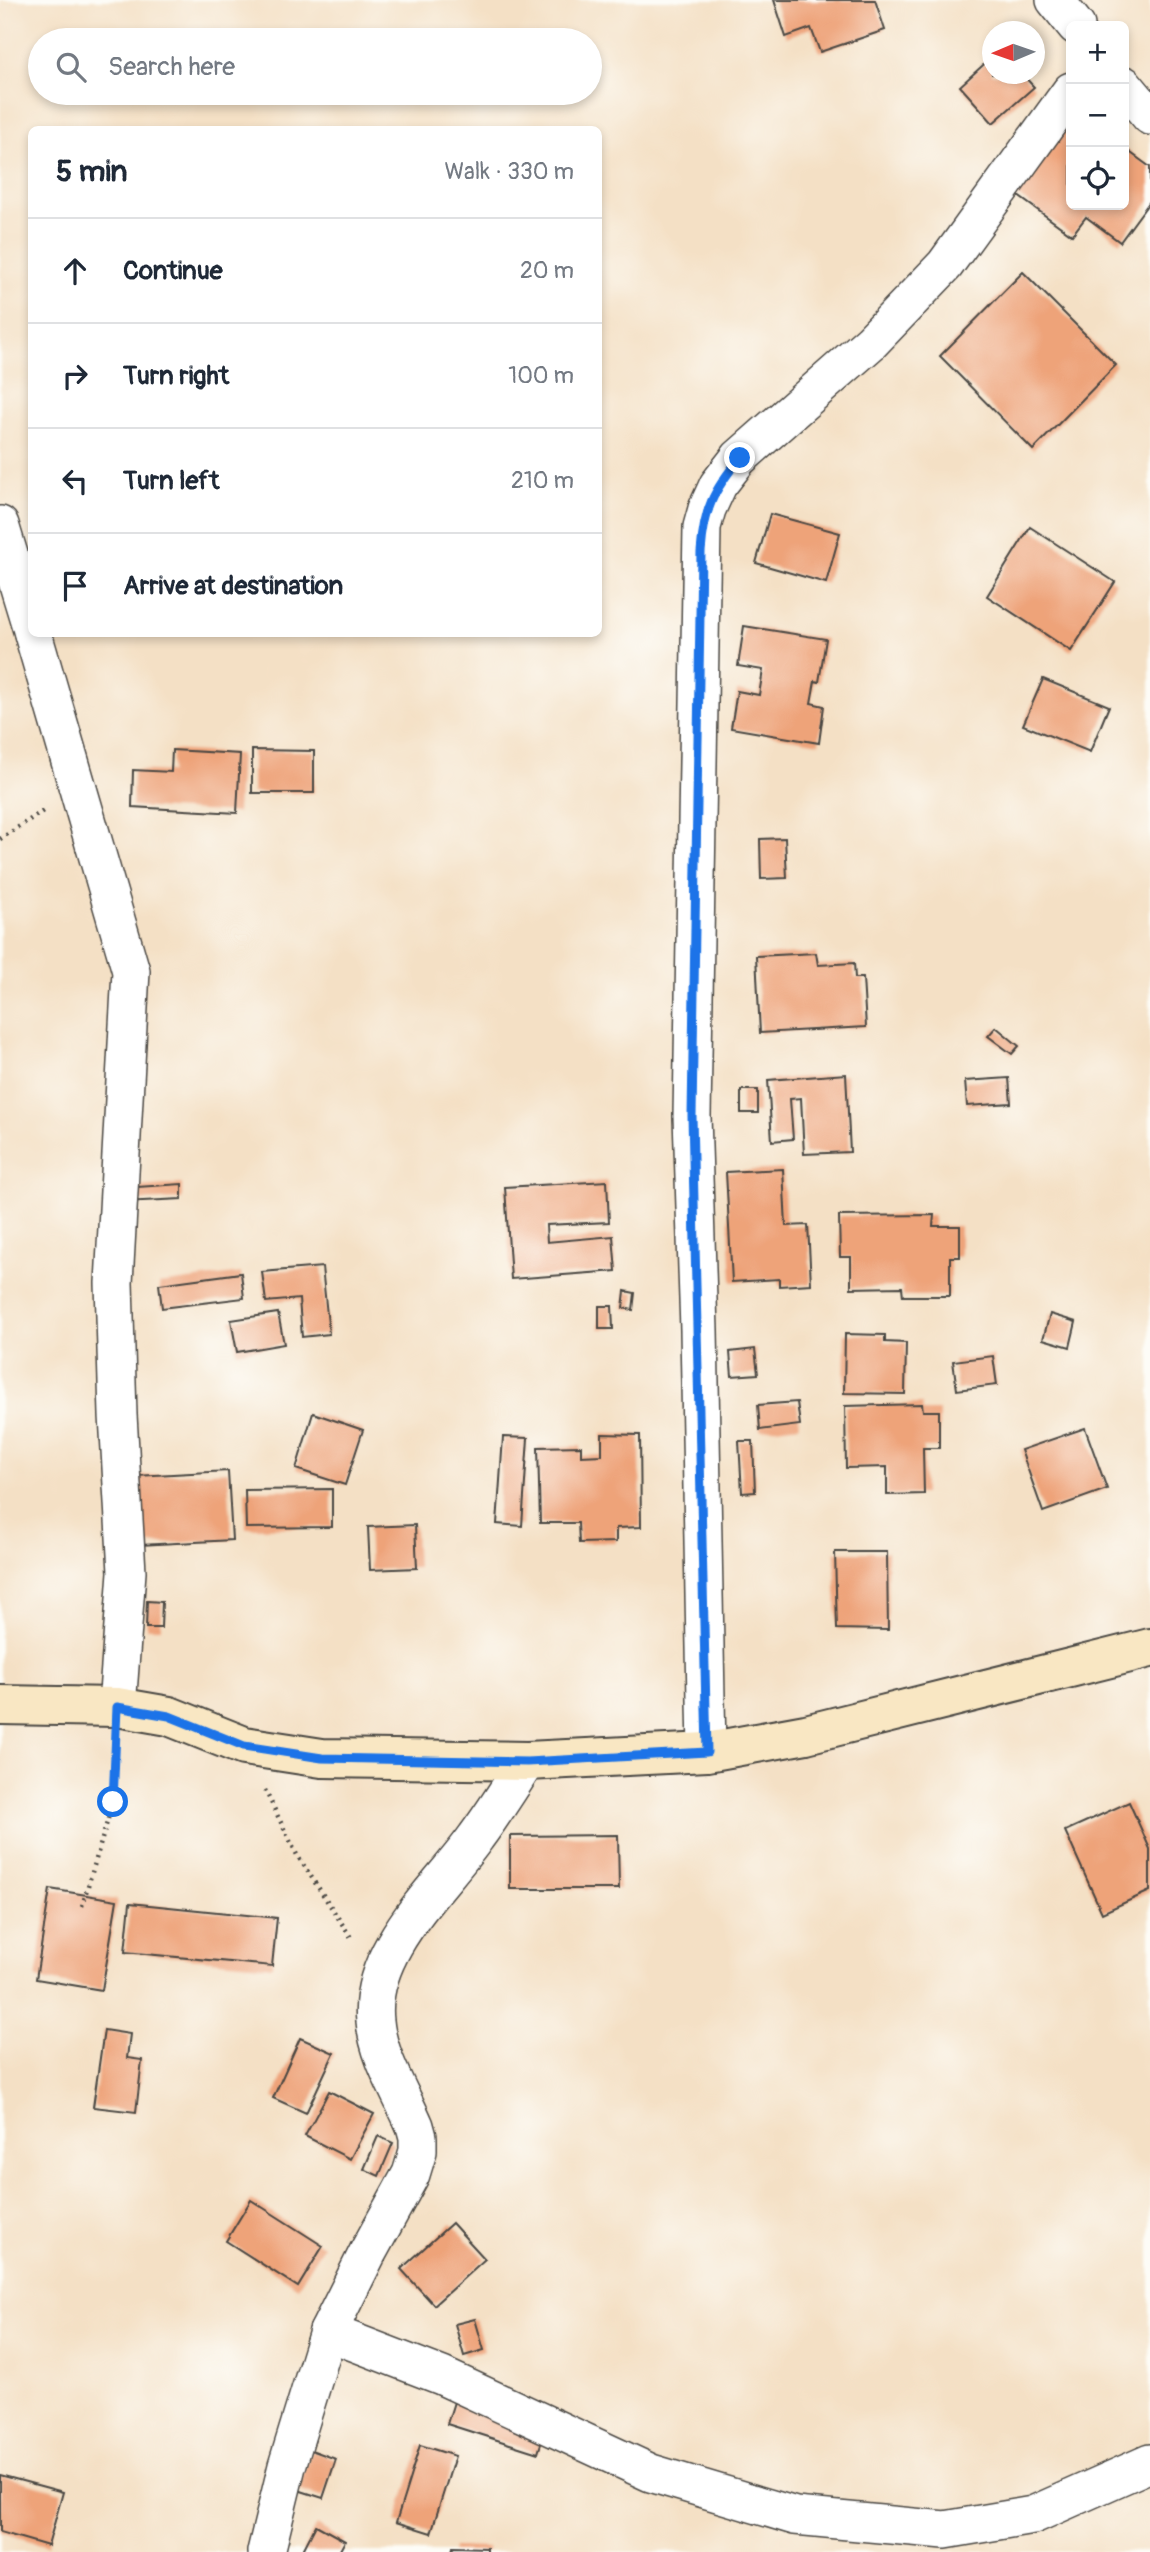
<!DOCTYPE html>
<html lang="en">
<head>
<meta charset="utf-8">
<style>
  :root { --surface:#fff; --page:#f6f6f7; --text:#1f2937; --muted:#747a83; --line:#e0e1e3 }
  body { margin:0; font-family:Pangolin,sans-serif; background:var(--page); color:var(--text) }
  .controls { position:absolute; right:21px; top:21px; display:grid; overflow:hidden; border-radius:10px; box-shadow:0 4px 10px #0003 }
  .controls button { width:63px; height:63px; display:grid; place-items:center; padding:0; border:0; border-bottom:2px solid var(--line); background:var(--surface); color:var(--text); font:35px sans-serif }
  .compass { position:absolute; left:982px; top:21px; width:63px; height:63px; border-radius:50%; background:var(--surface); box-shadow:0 4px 10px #0003; rotate:268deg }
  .stop { position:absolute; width:21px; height:21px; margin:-16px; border:5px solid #1a73e8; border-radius:50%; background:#fff }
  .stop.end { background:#1a73e8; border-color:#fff; box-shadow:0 2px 7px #0008 }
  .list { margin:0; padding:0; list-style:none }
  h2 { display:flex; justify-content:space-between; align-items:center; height:91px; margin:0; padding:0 28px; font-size:30px }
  h2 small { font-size:23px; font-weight:400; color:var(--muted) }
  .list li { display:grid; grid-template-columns:46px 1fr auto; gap:21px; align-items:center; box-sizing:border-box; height:105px; padding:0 28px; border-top:2px solid var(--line) }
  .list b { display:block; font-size:26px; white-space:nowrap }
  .list em { font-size:23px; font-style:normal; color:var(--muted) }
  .icon { flex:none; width:38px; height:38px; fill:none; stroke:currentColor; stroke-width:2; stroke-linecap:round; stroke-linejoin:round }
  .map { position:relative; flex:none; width:1150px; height:2552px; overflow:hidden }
  .search { position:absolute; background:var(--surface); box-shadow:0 4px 10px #0003; left:28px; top:28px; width:574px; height:77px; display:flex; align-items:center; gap:18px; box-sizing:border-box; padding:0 24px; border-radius:38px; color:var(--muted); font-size:26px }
  .panel { position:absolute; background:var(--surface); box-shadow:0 4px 10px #0003; left:28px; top:126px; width:574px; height:511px; border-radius:10px }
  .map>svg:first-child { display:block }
</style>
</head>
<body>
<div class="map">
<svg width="1150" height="2552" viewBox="0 0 1150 2552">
  <rect width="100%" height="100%" fill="#fdfcf7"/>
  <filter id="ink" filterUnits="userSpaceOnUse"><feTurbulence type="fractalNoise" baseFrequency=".0143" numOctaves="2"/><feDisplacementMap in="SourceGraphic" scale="14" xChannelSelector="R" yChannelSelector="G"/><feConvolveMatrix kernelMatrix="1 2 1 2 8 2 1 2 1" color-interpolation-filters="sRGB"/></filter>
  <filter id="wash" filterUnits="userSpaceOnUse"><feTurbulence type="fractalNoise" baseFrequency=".00686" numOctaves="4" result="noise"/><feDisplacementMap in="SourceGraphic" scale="28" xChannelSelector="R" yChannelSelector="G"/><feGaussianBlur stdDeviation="1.57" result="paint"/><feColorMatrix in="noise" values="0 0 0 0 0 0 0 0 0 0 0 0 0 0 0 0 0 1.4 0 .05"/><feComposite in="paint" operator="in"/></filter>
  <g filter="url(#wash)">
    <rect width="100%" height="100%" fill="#f4e0c5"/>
    <g id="blocks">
      <g fill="#eea379">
        <path d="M774 0H875L885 30 820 52 811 28 786 37Z"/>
        <path d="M992 57V74H1022L1034 87 993 123 960 86Z"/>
        <path d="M1071 106V205H1124V148L1150 167V201L1120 242 1086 217 1072 235 1010 190Z"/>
        <path d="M1023 272 1116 365 1033 450 940 356Z"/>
        <path d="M770 514 840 533 826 583 756 563Z"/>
        <path d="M1030 527 1115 582 1071 651 987 596Z"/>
        <path d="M744 626 826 639 819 682 815 681 811 703 824 706 819 743 731 728 737 691 759 695 763 670 738 666Z"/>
        <path d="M1043 679 1109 706 1090 752 1023 725Z"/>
        <path d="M172 750 240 754 237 813 132 807 133 770 171 772Z"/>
        <path d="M252 750 314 751V793H252Z"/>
        <path d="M785 838 787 878 761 879 760 839Z"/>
        <path d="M816 953 818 965 854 963 855 978H863L866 1027 760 1033 756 956Z"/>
        <path d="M996 1027 1019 1046 1012 1054 988 1036Z"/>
        <path d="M846 1074 850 1152 804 1154 801 1098 790 1099 793 1139 772 1141 768 1080Z"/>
        <path d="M1009 1078 1011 1103 967 1106 965 1081Z"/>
        <rect x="741" y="1090" width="17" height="23"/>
        <path d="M783 1169 786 1226 808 1225 811 1284 779 1286V1279L732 1282 726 1172Z"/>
        <path d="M607 1181 609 1222 546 1225 547 1242 613 1236 616 1271 511 1279 505 1187Z"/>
        <path d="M182 1184V1199L123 1202 122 1188Z"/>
        <path d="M934 1215 933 1226H960V1257H950V1296H903L902 1287 851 1288V1257H840L839 1216Z"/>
        <path d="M322 1267 329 1334 302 1337 299 1299 266 1302 262 1272Z"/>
        <path d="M241 1273 244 1298 162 1308 159 1284Z"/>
        <path d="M625 1291 635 1293 633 1310 623 1308Z"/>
        <path d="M599 1306H612L613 1329H599Z"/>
        <path d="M278 1313 284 1344 237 1352 231 1320Z"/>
        <path d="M1050 1314 1076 1322 1070 1347 1043 1339Z"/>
        <path d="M845 1334 885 1335V1342L906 1343 905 1394 844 1393Z"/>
        <path d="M755 1349 758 1374 732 1376 730 1352Z"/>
        <path d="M993 1356 997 1385 957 1390 953 1361Z"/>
        <path d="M797 1402 800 1425 760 1430 758 1405Z"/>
        <path d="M922 1404 923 1411H939V1448H923L924 1494 887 1495V1467L846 1468 845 1406Z"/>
        <path d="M313 1413 363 1430 345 1485 296 1469Z"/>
        <path d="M1085 1428 1107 1489 1043 1512 1021 1450Z"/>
        <path d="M602 1434 640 1435 641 1527 616 1528V1542L579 1543 578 1523H540L538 1447 581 1446V1456L602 1455Z"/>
        <path d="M503 1437 528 1438 522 1526 497 1524Z"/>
        <path d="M739 1441H753L755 1492 742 1493Z"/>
        <path d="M228 1471 232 1540 140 1545 136 1476Z"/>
        <path d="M332 1489V1527L246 1528 245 1490Z"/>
        <path d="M415 1525 417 1568 370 1570 368 1527Z"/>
        <path d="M835 1552H887L888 1630 837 1629Z"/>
        <path d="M147 1601 162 1602 161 1628H146Z"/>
        <path d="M1129 1802 1150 1849V1891L1102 1913 1065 1831Z"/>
        <path d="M618 1835 619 1889H510V1836Z"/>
        <path d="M50 1889 117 1900 102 1990 36 1979Z"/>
        <path d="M130 1903 277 1918 272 1966 125 1952Z"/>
        <path d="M104 2030 130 2034 127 2058 142 2060 136 2112 93 2107Z"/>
        <path d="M300 2038 334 2053 306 2113 273 2098Z"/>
        <path d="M329 2091 374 2114 350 2159 305 2136Z"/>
        <path d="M378 2136 393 2143 379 2176 364 2169Z"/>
        <path d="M251 2200 323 2246 298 2287 226 2241Z"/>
        <path d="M452 2223 485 2259 434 2305 401 2269Z"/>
        <path d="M475 2319 484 2350 464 2356 455 2324Z"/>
        <path d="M459 2386 550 2415 538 2453 447 2424Z"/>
        <path d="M420 2445 455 2456 431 2533 396 2522Z"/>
        <path d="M311 2450 336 2459 323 2498 298 2490Z"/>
        <path d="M0 2475 63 2492 48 2546 0 2532Z"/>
        <path d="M316 2525 345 2541 339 2552H302Z"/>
        <path d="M453 2547 487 2548V2552H452Z"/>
      </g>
    </g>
  </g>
  <g filter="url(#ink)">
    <use href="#blocks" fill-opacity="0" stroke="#494642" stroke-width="2"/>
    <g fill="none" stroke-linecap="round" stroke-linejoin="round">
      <g stroke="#494642" stroke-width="40">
        <g id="street">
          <path d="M1055 0 1076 26"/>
          <path d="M1124 85 1150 116"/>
          <path d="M0 525 32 630"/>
          <path d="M33 634 131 971 114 1283 118 1415 127 1572 117 1707"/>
          <path d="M707 1752 699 1330 692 1116 702 527 707 509 718 485 739 458 871 342 945 265 1071 91"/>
          <path d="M328 2332 442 2376 651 2473 795 2516 945 2530 1033 2515 1150 2463"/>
          <path d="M266 2552 287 2466 328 2332 368 2252 411 2174 418 2151V2137L415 2126C401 2093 378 2057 375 2021 367 1951 439 1889 476 1837 494 1813 510 1787 527 1761"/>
        </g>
      </g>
      <g stroke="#494642" stroke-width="42">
        <path id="secondary" d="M0 1705 117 1707 169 1716 244 1746 322 1758 527 1761 707 1752 806 1734 1150 1648"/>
      </g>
      <g stroke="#494642" stroke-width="4.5" stroke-dasharray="2 5" stroke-linecap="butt">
        <path d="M0 839 43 811"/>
        <path d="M265 1790 297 1855 352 1939"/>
        <path d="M82 1906 113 1802 115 1747"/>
      </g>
      <use href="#street" stroke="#fff" stroke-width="37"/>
      <use href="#secondary" stroke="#f9e7c3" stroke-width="38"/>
    </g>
  </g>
  <g fill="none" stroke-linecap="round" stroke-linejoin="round" filter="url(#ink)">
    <path stroke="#1a73e8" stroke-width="9" d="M113 1802 117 1707 169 1716 244 1746 322 1758 527 1762 707 1752 692 1116 701 552C704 509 713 491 740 458"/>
  </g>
</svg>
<div class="controls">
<button>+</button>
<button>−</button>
<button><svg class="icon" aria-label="locate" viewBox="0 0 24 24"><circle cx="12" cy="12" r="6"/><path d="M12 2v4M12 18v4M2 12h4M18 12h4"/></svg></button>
</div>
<svg class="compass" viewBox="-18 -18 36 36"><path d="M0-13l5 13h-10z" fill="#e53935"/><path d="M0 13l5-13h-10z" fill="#747a83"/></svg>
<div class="stop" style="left:113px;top:1802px"></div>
<div class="stop end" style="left:740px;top:458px"></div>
<div class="search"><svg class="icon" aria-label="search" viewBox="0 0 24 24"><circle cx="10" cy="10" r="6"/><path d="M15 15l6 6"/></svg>Search here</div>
<section class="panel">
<h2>5 min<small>Walk · 330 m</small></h2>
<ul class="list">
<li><svg class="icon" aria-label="ahead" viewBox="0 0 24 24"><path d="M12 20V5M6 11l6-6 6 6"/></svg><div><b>Continue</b></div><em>20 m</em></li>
<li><svg class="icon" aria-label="right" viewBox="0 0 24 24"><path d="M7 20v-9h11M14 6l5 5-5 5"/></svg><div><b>Turn right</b></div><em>100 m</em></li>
<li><svg class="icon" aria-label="left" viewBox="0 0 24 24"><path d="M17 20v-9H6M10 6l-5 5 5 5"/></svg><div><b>Turn left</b></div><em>210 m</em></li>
<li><svg class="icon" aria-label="arrive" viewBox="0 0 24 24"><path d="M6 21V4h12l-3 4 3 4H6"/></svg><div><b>Arrive at destination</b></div></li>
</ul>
</section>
</div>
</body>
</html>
